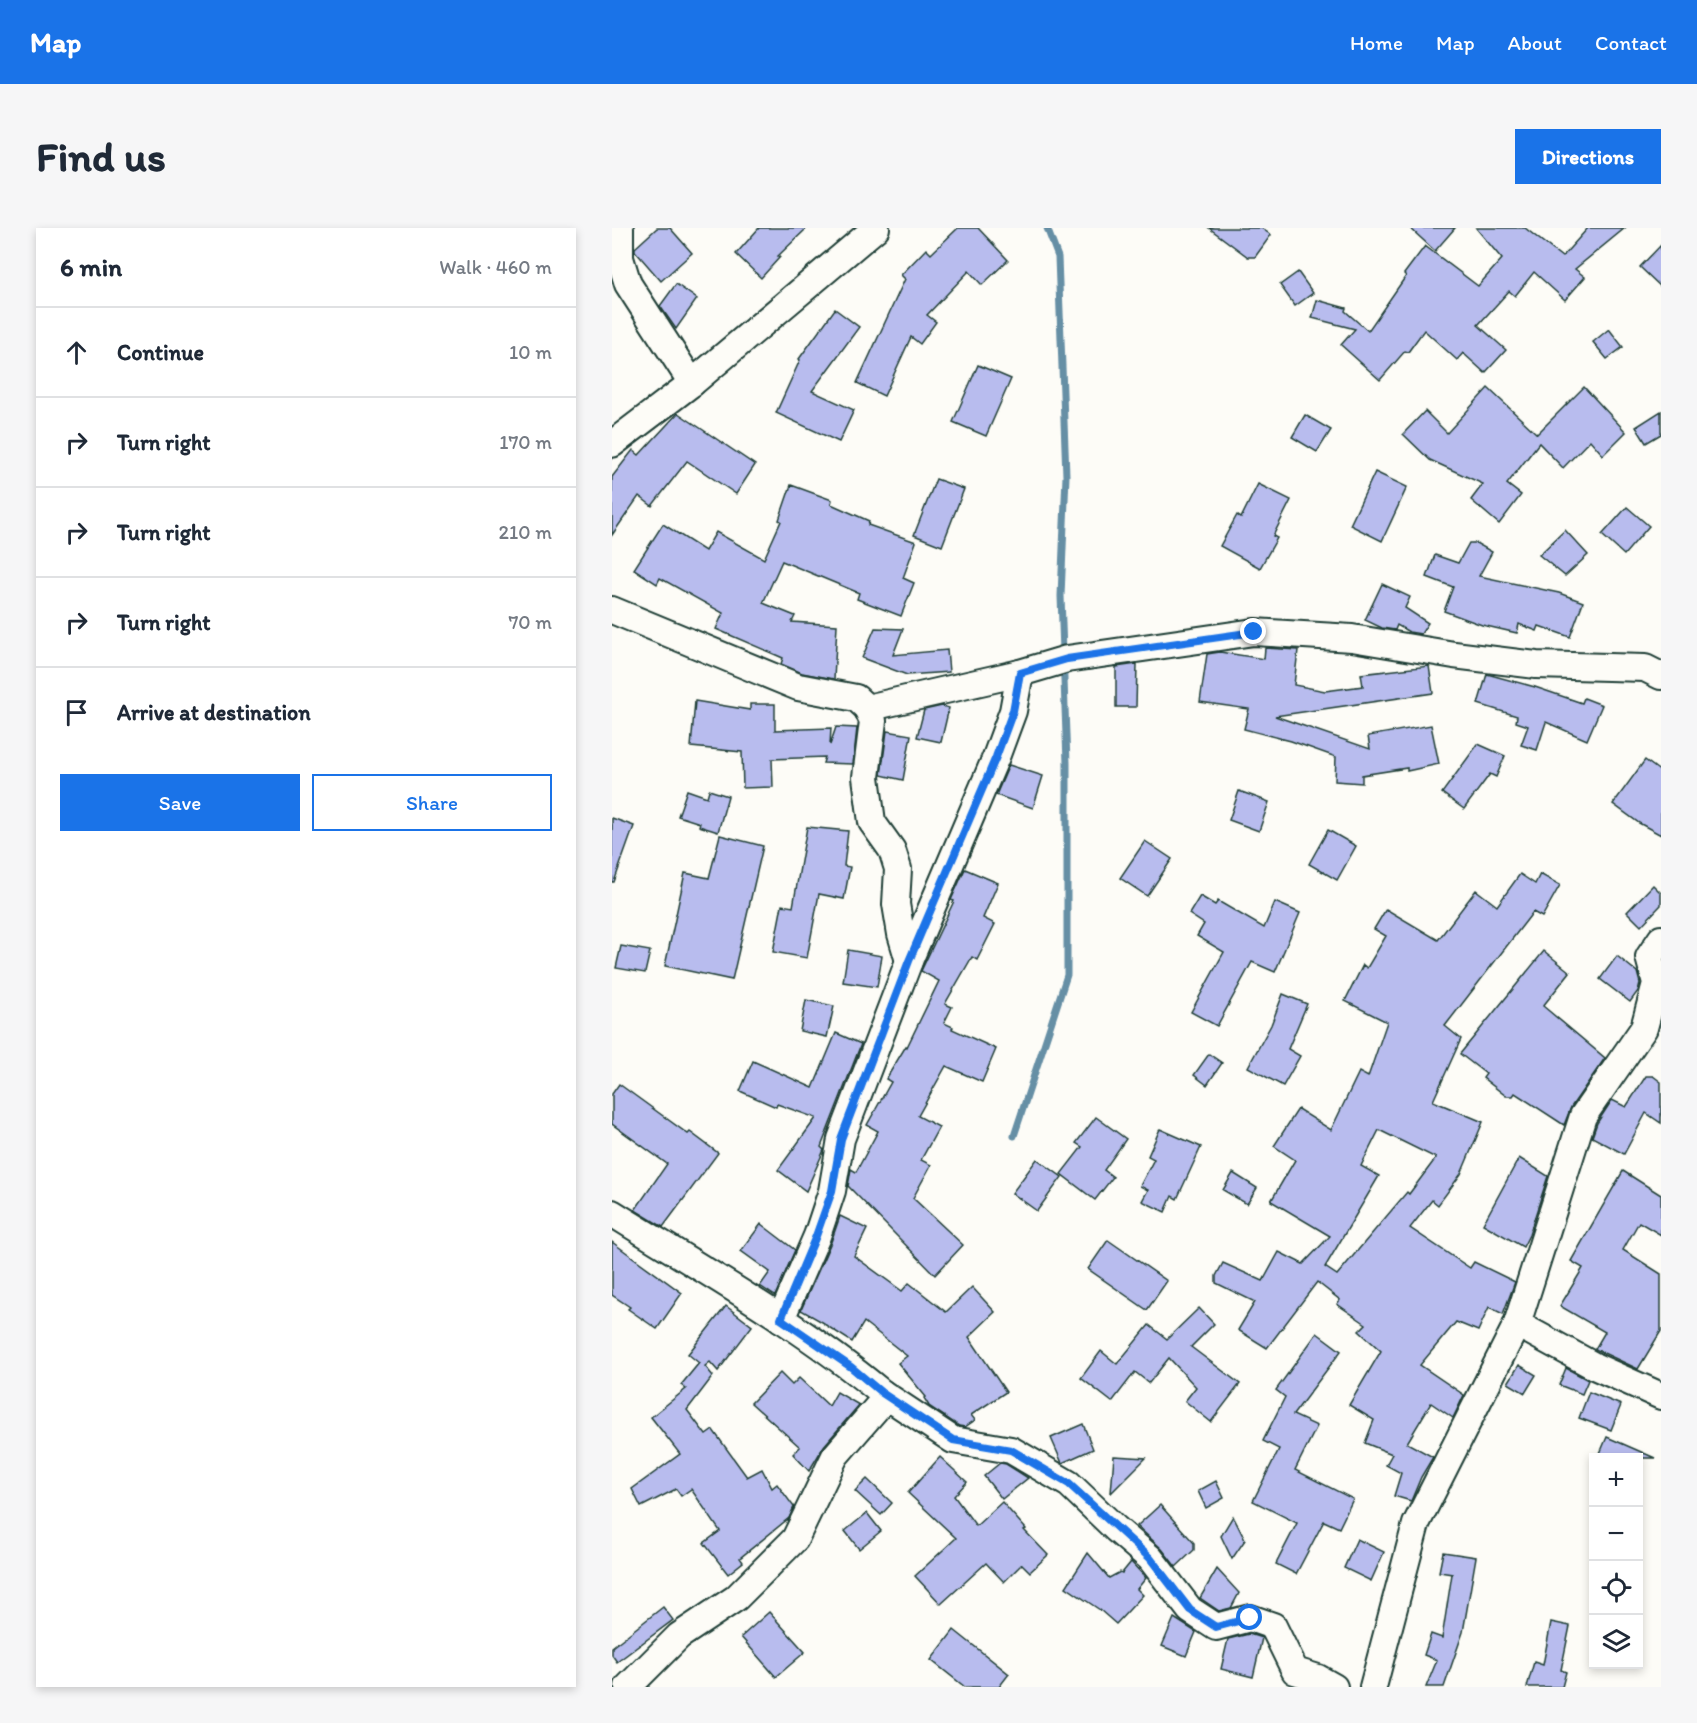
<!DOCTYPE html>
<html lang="en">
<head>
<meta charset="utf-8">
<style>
  :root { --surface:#fff; --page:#f6f6f7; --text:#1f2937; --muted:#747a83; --line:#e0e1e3; --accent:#1a73e8 }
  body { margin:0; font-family:Itim,sans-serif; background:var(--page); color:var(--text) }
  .controls { position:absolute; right:18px; bottom:18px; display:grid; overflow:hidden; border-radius:0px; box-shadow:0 3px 9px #0003 }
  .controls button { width:54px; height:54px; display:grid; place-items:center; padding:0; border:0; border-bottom:2px solid var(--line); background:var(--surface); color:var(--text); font:30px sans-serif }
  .stop { position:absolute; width:18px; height:18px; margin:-14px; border:4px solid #1a73e8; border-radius:50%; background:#fff }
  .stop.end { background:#1a73e8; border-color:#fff; box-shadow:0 2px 6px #0008 }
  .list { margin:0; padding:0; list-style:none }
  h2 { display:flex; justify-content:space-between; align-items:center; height:78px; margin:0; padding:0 24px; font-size:26px }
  h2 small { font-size:20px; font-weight:400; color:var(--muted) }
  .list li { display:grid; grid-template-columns:39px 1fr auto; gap:18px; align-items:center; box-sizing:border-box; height:90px; padding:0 24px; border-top:2px solid var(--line) }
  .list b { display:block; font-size:22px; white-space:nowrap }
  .list em { font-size:20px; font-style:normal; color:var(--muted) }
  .actions { display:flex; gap:12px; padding:18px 24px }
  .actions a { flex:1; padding:14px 0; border:2px solid var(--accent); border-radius:0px; text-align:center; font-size:21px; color:var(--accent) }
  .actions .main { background:var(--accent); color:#fff }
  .icon { flex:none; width:33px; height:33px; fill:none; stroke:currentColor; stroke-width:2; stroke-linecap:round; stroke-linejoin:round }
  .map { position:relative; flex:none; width:1049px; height:1459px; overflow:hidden; border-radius:0px }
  header { display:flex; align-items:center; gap:36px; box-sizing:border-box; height:84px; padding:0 30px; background:var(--accent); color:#fff }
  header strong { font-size:28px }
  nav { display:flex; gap:33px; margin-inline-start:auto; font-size:21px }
  .intro { display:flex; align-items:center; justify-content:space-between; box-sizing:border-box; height:144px; padding:0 36px }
  h1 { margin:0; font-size:42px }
  .button { padding:15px 27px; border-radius:0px; background:var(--accent); color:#fff; font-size:21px; font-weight:700 }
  main { display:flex; gap:36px; padding:0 36px }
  aside { flex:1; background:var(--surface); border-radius:0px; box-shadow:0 3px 9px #0003 }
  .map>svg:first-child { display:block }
</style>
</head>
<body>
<header>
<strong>Map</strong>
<nav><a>Home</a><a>Map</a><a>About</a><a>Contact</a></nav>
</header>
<div class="intro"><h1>Find us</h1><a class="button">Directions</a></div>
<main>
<aside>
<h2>6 min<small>Walk · 460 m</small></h2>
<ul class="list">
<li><svg class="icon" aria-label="ahead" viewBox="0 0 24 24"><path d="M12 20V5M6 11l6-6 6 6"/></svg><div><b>Continue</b></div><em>10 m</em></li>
<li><svg class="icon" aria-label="right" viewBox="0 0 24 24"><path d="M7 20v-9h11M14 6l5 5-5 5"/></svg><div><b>Turn right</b></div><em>170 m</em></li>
<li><svg class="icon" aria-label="right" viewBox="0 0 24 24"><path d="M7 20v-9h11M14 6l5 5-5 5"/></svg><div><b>Turn right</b></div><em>210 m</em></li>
<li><svg class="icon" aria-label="right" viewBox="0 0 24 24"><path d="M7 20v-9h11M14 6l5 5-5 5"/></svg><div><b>Turn right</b></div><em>70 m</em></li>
<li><svg class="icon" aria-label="arrive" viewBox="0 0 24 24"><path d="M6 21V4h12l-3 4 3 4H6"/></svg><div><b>Arrive at destination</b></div></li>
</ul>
<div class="actions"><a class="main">Save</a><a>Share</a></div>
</aside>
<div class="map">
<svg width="1049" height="1459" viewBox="0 0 1049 1459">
  <rect width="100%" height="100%" fill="#fdfcf7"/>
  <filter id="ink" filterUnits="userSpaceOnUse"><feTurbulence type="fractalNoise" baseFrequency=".0167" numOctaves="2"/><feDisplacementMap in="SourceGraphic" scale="12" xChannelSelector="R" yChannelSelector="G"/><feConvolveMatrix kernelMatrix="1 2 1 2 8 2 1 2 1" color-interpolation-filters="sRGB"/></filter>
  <g filter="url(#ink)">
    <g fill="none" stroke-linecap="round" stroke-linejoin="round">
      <path stroke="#668fa5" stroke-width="7" d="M402 908 455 747V535L449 368 454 248 446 29 435 0"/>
    </g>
    <g fill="#b8bcee" stroke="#1f3d34" stroke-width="1.5" fill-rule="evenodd">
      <path d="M45 0H58L80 25 49 53 23 23V20Z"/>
      <path d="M147 0H195L166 28 168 29 149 50 124 26Z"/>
      <path d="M346 0H366L396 32 370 57 357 43 315 87 324 94 308 116 299 109 272 168 245 155 293 51 289 47 314 21 319 26Z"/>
      <path d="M597 0H649L659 7 643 29H636Z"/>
      <path d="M798 0H843L823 23Z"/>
      <path d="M864 0H913L950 29 976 0H1013L963 41 973 49 953 72 922 44 903 68 897 63 866 97 894 122 873 145 851 125 845 132 812 102 796 124 793 123 768 152 729 117 743 101 700 90 705 72 734 80 733 83 756 103 794 48 792 46 813 18 866 58 890 31Z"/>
      <path d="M1049 17V59L1028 39Z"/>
      <path d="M686 44 701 65 683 78 668 57Z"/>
      <path d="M64 56 85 71 64 101 48 78Z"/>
      <path d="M223 81 247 99 200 163 242 182 227 214 164 185 188 132 187 131Z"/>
      <path d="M997 101 1011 119 995 131 981 114Z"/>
      <path d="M366 137 399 151 374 208 341 194Z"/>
      <path d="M972 159 1014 204 991 227 978 212 951 240 927 215 895 256 909 267 887 296 859 272 871 256 818 232 791 206 813 183 835 205 876 160 925 206Z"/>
      <path d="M1049 183V206L1034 215 1024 199Z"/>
      <path d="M66 185 143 237 124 266 75 233 40 278 27 268 0 307V249L21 222 27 227Z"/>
      <path d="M693 187 719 202 705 224 680 209Z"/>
      <path d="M763 244 795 259 770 313 738 297Z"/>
      <path d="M324 251 352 261 330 318 302 307Z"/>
      <path d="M646 256 679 272 661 308 665 310 648 340 608 318 625 287 629 290Z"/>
      <path d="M179 257 220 272 219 276 257 293 256 297 304 314 291 350 302 355 289 388 245 371 247 365 170 333 151 375 183 388 180 394 225 397 222 451 190 445 169 436 171 430 104 401 111 385 48 350 45 356 22 341 51 296 93 323 104 304 152 331 169 293 167 292Z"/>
      <path d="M1015 279 1037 298 1012 327 990 307Z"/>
      <path d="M953 302 976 327 953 348 927 327Z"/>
      <path d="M857 315H864L880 324 867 348 947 365 971 374 958 409 927 398 925 403 907 396 905 405 870 397 832 383 841 359 815 349 823 327 846 335Z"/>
      <path d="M770 356 798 369 793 380 816 395 809 406 797 404 785 397 783 402 770 400 753 392Z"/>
      <path d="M263 400 291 401 281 427 335 422 337 444 295 447 250 430Z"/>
      <path d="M653 420 686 422 682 457 713 463 751 458 749 446 817 438 821 465 663 488 758 521 756 508 819 497 827 536 795 543V540L750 547V555L723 553 724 529 679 513 632 501 637 481 588 474 595 426 608 424 652 431Z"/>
      <path d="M525 436 524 479H504V439Z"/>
      <path d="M875 446 923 459 970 475 972 470 990 477 975 512 934 494 925 522 909 517 916 498 904 494 905 488 866 476Z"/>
      <path d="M83 473 138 482V476H163V502L219 500 218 517 224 499 245 500 241 536 211 535 213 529 160 531 161 559 131 560 130 524 79 519Z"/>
      <path d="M330 478 337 480 329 514 305 509 312 482Z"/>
      <path d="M275 503 299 507 291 552 269 547Z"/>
      <path d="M866 516 893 528 884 549 878 546 852 581 830 565Z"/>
      <path d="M1033 532 1049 544V607L1027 595 1001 576Z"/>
      <path d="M397 537 431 548 421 580 384 567Z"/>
      <path d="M75 562 95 569 97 562 116 568 106 604 87 598 88 595 66 588Z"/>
      <path d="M627 563 657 574 647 603 617 592Z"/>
      <path d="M0 590 22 598 2 654H0Z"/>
      <path d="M195 599 236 603 232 638 238 639 232 671 207 666 195 730 161 724 170 677 181 679Z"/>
      <path d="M716 602 744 618 725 652 697 636Z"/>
      <path d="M108 607 151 618 120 752 53 738 73 645 97 650Z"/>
      <path d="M533 613 560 631 535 668 508 650Z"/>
      <path d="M353 641 386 655 371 690 383 696 365 732 360 729 333 776 340 779 332 795 341 799 340 801 384 821 370 854 334 838 306 888 327 899 309 932 319 937 301 970 351 1017 323 1047 236 958 239 941 244 944 266 903 255 897 279 854 274 851 294 818 295 819 327 753 309 743 342 673 339 672Z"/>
      <path d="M908 646 923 656 928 646 948 657 930 689 921 684 833 798 849 811 821 873 871 894 849 946 826 977 820 972 798 1000 858 1040 862 1034 903 1054 891 1086 877 1079 866 1103 844 1094 808 1137 852 1167 841 1190 819 1175 795 1215 821 1229 809 1249 799 1273 782 1268 789 1245 774 1237 780 1226 753 1215 762 1192 737 1177 769 1123 747 1103 754 1096 725 1076 728 1072 705 1054 655 1120 626 1102 643 1074 604 1055V1048L611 1035 651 1053 667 1024 691 1036 718 1008 659 973 683 932 662 918 686 881 719 902 747 844 756 849 775 794 733 773 751 737 755 740 774 708 762 701 774 681 826 712 864 662 885 678ZM767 902 824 930 797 966 795 964 725 1047 713 1039 767 948 749 938Z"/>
      <path d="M1041 657 1049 665V677L1029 698 1015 684Z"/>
      <path d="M588 668 603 677 606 673 652 700 663 674 688 685 663 744 640 734 605 798 579 784 612 724 585 708 592 696 577 686Z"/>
      <path d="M9 718 38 723 33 745 4 740Z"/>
      <path d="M236 722 270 728 265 759 231 754Z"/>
      <path d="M932 723 958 744 931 778 993 830 959 879 952 897 903 865 901 868H894L871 850 874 846 848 826Z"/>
      <path d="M1005 728 1025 744 1028 755 1026 763 1018 774 988 751Z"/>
      <path d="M671 766 695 776 676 821 688 828 671 858 636 839 659 797Z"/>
      <path d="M194 772 222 778 215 809 188 803Z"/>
      <path d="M224 805 249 816 209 919 212 922 194 963 166 942 204 890 165 876 164 879 128 863 141 833 201 860Z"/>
      <path d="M597 826 610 835 595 857 582 847Z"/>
      <path d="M1034 848H1041L1049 854V895L1034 885 1012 926 980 909 985 895 1000 872 1014 879Z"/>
      <path d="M7 856 76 906 78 904 106 925 51 999 23 982 55 936 0 896V866Z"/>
      <path d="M484 889 514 911 492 942 501 949 483 972 449 946 470 919 464 915Z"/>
      <path d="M548 901 589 919 565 971 560 968 553 984 530 973 536 962 528 958 542 931 536 928Z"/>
      <path d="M907 930 936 948 917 1007 911 1019 871 996Z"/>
      <path d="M425 931 450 949 425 983 400 965Z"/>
      <path d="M1011 943 1049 967V1007L1027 994 1011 1022 1049 1046V1103L1026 1141 983 1121 993 1104 948 1078 971 1040 959 1033Z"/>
      <path d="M621 945 645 960 635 976 611 962Z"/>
      <path d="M228 988 255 1001 242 1028 290 1063 297 1055 334 1084 360 1059 383 1084 357 1109 394 1164 359 1187 363 1192 353 1199 347 1198 317 1178 312 1170 314 1169 286 1135 295 1128 252 1094 240 1114 212 1096V1095L189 1082 219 1014Z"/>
      <path d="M149 996 183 1022 163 1068 148 1058 158 1044 129 1023Z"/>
      <path d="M496 1012 555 1053 535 1082 476 1041Z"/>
      <path d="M0 1014 70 1065 45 1101 16 1081 18 1079 0 1067Z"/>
      <path d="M114 1078 140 1098 106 1143 98 1134 93 1138 101 1148 75 1182 94 1207 101 1202 135 1249 150 1241 160 1260 165 1256 182 1279 177 1290 128 1330 131 1334 116 1346 92 1315 108 1303 79 1261 69 1268 64 1261 29 1279 20 1261 68 1226 39 1189 74 1161 69 1157 87 1135 76 1126Z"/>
      <path d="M587 1080 602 1096 579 1119 628 1156 599 1194 573 1173 584 1159 557 1130 537 1155 523 1144 500 1174 469 1150 489 1123 505 1136 537 1097 555 1111Z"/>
      <path d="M705 1105 729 1123 681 1187 705 1198 683 1242 741 1271 727 1300 712 1293 684 1346 664 1336 685 1295 641 1273 667 1221 651 1213 673 1169 664 1162Z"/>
      <path d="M907 1137 924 1147 913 1165 896 1155Z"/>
      <path d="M954 1140 976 1152 970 1166 947 1157Z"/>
      <path d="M168 1145 180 1157 187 1150 217 1178 225 1164 247 1177 212 1218 197 1243 181 1226 188 1219 139 1175Z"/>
      <path d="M977 1164 1009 1177 999 1202 967 1190Z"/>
      <path d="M471 1196 481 1221 450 1235 439 1210Z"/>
      <path d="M995 1209 1043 1230H986Z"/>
      <path d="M502 1228 534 1230 499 1265Z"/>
      <path d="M328 1229 355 1254 342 1268 364 1298 390 1274 414 1301 412 1302 436 1327 418 1344 410 1336 392 1354 374 1335 329 1376 303 1348 344 1310 296 1265Z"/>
      <path d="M388 1235 394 1236 416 1250 390 1271 372 1248Z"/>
      <path d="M255 1251 280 1275 269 1287 243 1263Z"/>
      <path d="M604 1253 612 1270 594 1280 586 1263Z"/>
      <path d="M548 1277 582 1315V1322L564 1339 550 1321 525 1298Z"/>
      <path d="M255 1285 269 1303 247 1321 233 1303Z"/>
      <path d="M621 1288 633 1312 620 1331 609 1308Z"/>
      <path d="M745 1311 772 1324 759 1353 732 1340Z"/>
      <path d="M831 1324 864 1329 851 1404 832 1459H814L825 1432 812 1427 819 1406 830 1410 840 1346 827 1344Z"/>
      <path d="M476 1325 497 1350 508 1344 510 1345 519 1334 534 1350 525 1361 531 1367 504 1396 488 1382 454 1359Z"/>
      <path d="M605 1341 627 1365 619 1380 607 1383 588 1370Z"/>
      <path d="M51 1379 61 1392 5 1434 0 1427V1419Z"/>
      <path d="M157 1384 193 1424 164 1449 129 1409Z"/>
      <path d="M562 1390 584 1404 574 1428 550 1418Z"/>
      <path d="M939 1394 958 1398 949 1442 954 1444 950 1459H915L922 1434 931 1437Z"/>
      <path d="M342 1402 397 1446 387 1459H353L319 1432Z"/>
      <path d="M637 1406 650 1410 641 1449 609 1441 616 1411Z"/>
    </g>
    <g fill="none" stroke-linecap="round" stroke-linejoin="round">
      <g stroke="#1f3d34" stroke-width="30">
        <g id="minor">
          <path d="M8 0V30L16 56 80 155"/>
          <path d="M0 216 80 155 264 0"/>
          <path d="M0 382 186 459 244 470 255 480 261 493 254 549 260 594 280 622 286 641 284 676 289 706 297 733"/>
          <path d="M255 480 408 445"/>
          <path d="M0 985C91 1042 187 1096 270 1165L269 1175 223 1228 183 1311 124 1370 67 1408 16 1459"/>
          <path d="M169 1091 205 1008 220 963 229 911 297 733 384 529 401 483 408 445 455 431 642 404 740 410 842 427 924 437 1033 440 1049 448"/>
          <path d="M905 1096 982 1138 1049 1168"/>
          <path d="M270 1165 341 1212 399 1222 457 1256 504 1301 538 1330 578 1382 604 1399 638 1390 661 1398 683 1443 706 1450 722 1459"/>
          <path d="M761 1459 804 1296 905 1096 971 888 1032 800 1044 755 1037 729 1049 711"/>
        </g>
      </g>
      <use href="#minor" stroke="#fdfcf7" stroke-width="26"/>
    </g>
  </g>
  <g fill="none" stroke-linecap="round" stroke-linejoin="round" filter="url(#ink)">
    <path stroke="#1a73e8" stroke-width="8" d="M638 1390 604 1399 578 1382 538 1330 457 1256 399 1222 341 1212 270 1165 239 1139 169 1091 204 1008 220 963 229 911 297 733 384 529 401 483 408 445 455 431 642 404"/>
  </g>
</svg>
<div class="controls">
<button>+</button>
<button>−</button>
<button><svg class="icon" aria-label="locate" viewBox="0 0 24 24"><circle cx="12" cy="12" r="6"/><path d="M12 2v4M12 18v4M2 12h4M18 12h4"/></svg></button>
<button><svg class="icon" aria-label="layers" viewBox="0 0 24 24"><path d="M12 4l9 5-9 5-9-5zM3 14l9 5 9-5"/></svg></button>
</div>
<div class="stop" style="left:638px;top:1390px"></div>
<div class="stop end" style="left:642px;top:404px"></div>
</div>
</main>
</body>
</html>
